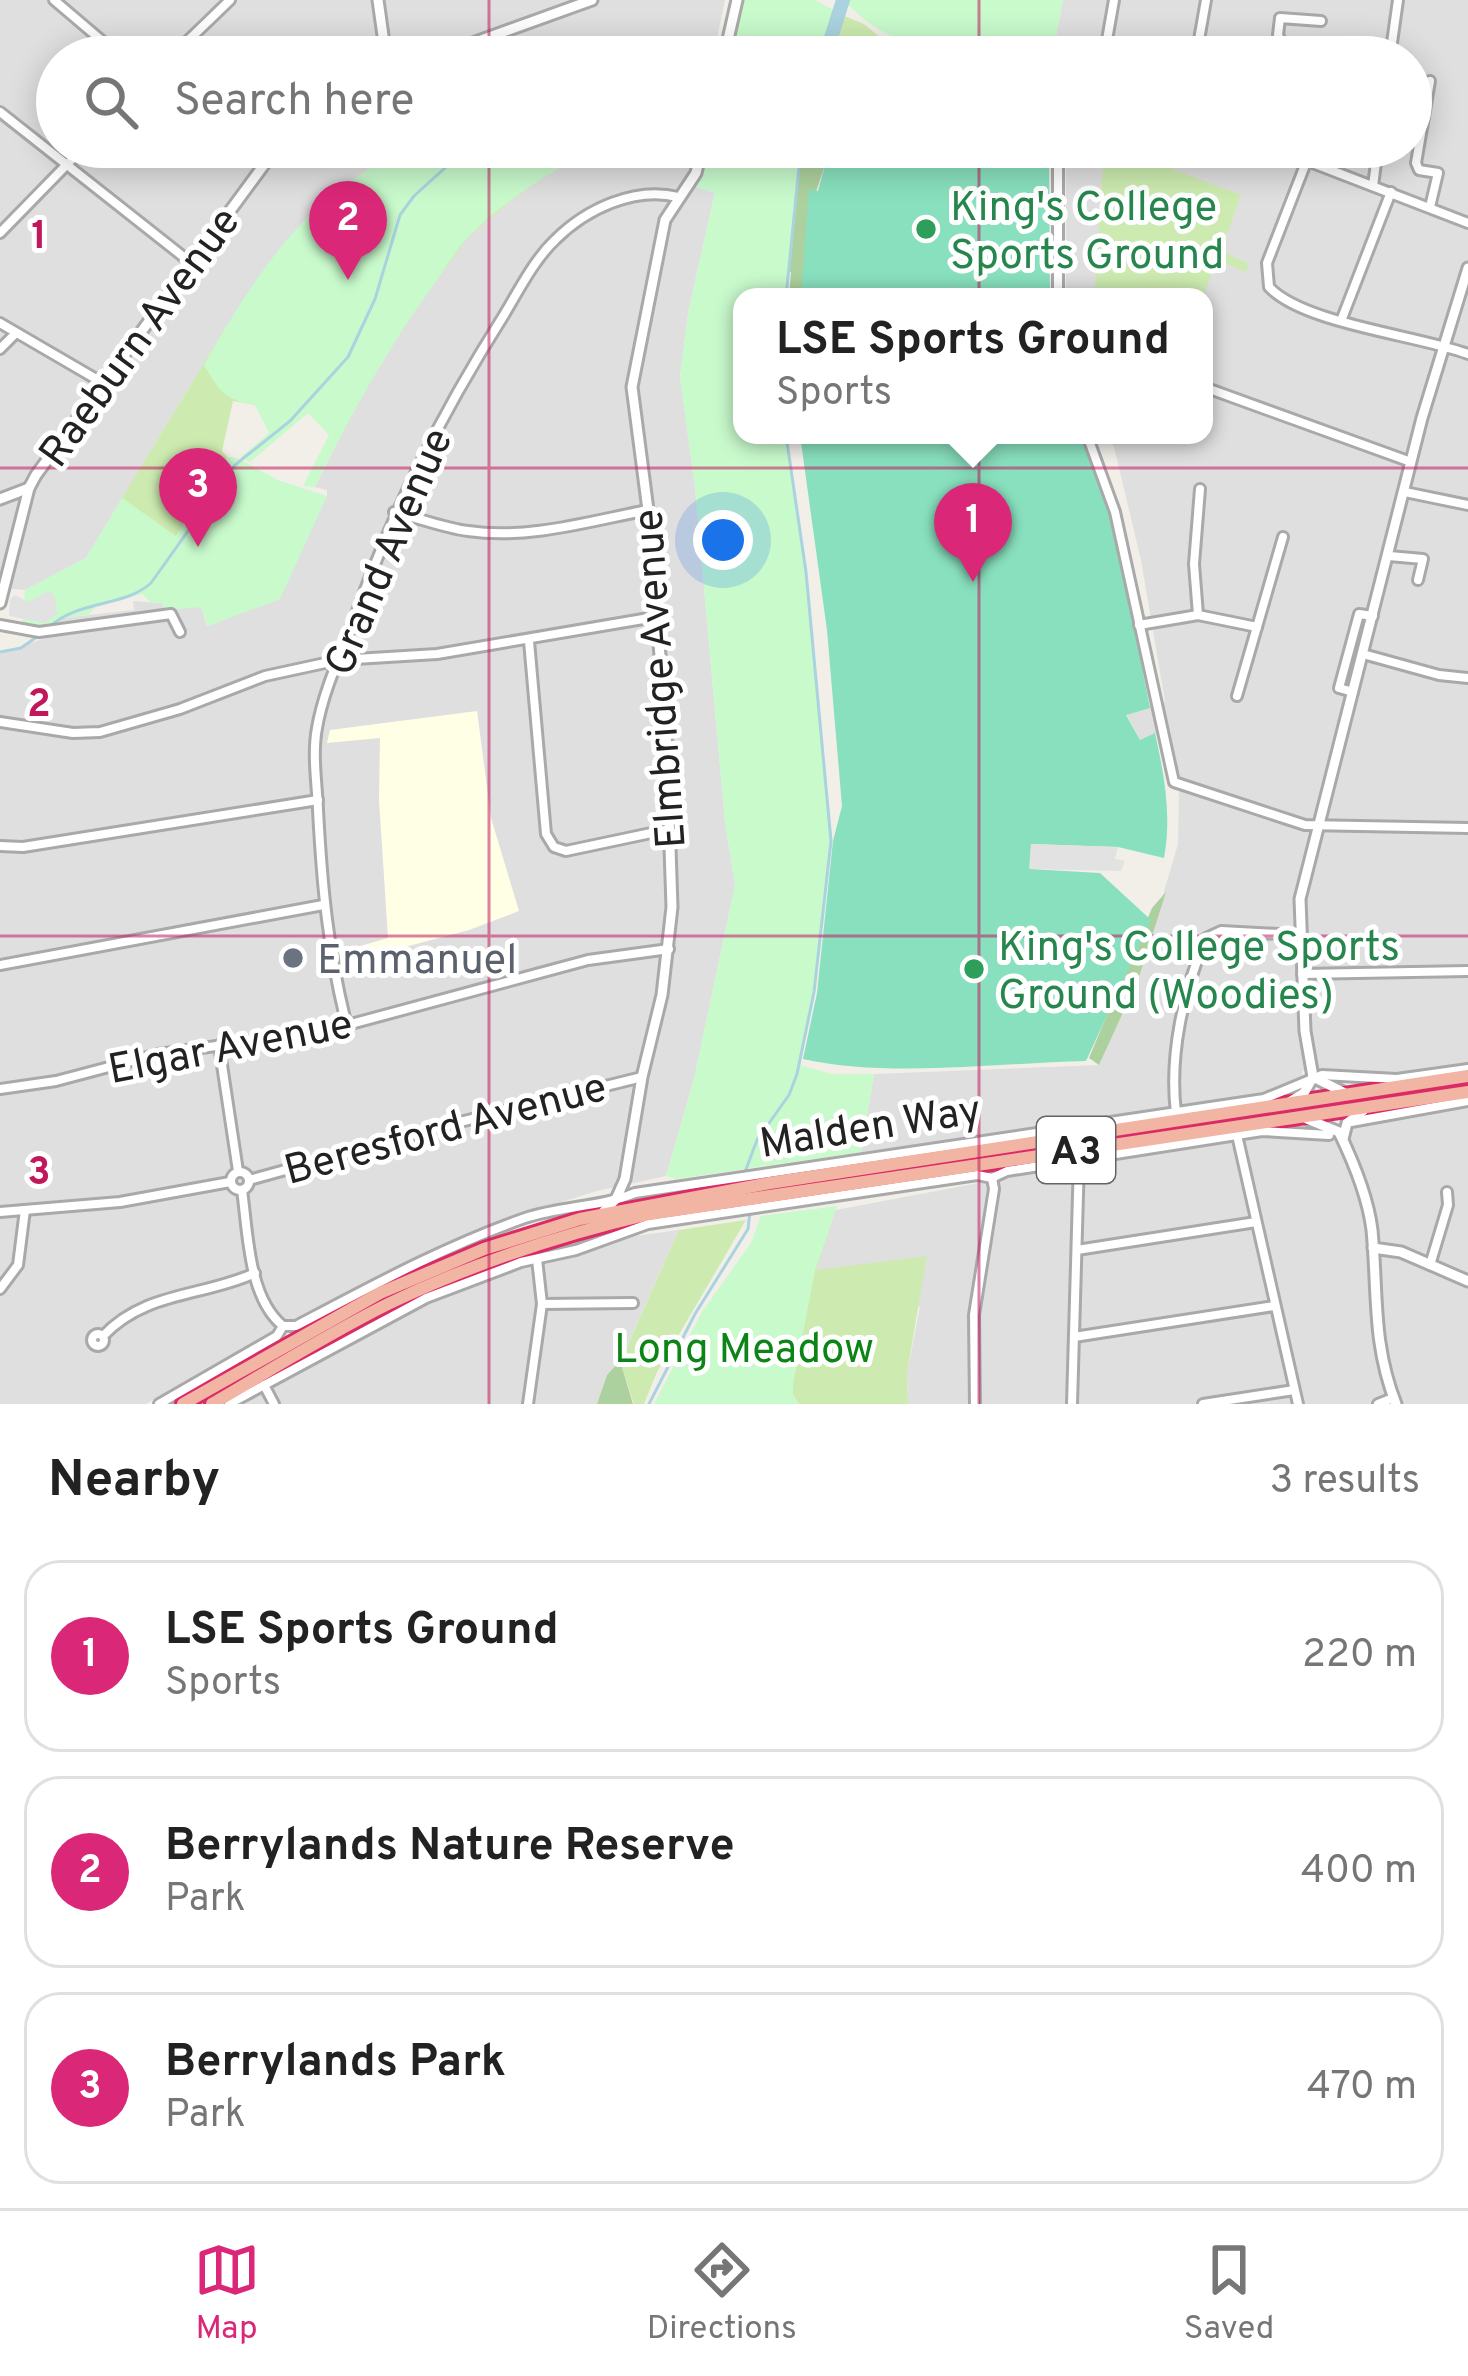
<!DOCTYPE html>
<html lang="en">
<head>
<meta charset="utf-8">
<style>
  :root { --surface:#fff; --page:#f2f2f2; --text:#222; --muted:#767676; --line:#e0e0e0; --accent:#db2777 }
  body { margin:0; font-family:Overpass,sans-serif; background:var(--page); color:var(--text) }
  .you { position:absolute; left:723px; top:540px; width:42px; height:42px; margin:-30px; border:9px solid #fff; border-radius:50%; background:#1a73e8; box-shadow:0 0 0 18px #1a73e833 }
  .badge { display:grid; place-items:center; width:78px; height:78px; border-radius:50%; background:var(--accent); color:#fff; font-size:39px; font-weight:700 }
  .pin { position:absolute; translate:-50% -99px; filter:drop-shadow(0 3px 6px #0008) }
  .pin::after { content:''; position:absolute; top:63px; width:42px; height:36px; background:inherit; clip-path:polygon(0 0,100% 0,50% 100%) }
  .popup { position:absolute; left:733px; top:288px; width:480px; height:156px; box-sizing:border-box; display:grid; place-content:center; border-radius:24px; background:var(--surface); filter:drop-shadow(0 3px 9px #0005); font-size:39px; white-space:nowrap; color:var(--muted) }
  .popup b { font-size:45px; color:var(--text) }
  .popup::after { content:''; position:absolute; left:50%; top:100%; margin-left:-24px; border:24px solid transparent; border-top-color:var(--surface) }
  .list { margin:0; padding:0; list-style:none }
  h2 { display:flex; justify-content:space-between; align-items:center; height:156px; margin:0; padding:0 48px; font-size:51px }
  h2 small { font-size:39px; font-weight:400; color:var(--muted) }
  .list li { display:grid; grid-template-columns:78px 1fr auto; gap:36px; align-items:center; box-sizing:border-box; height:192px; margin:0 24px 24px; padding:0 24px; border:3px solid var(--line); border-radius:36px }
  .list b { display:block; font-size:45px; white-space:nowrap }
  .list p { margin:0; font-size:39px; white-space:nowrap; color:var(--muted) }
  .list em { font-size:39px; font-style:normal; color:var(--muted) }
  .icon { flex:none; width:66px; height:66px; fill:none; stroke:currentColor; stroke-width:2; stroke-linecap:round; stroke-linejoin:round }
  .map { position:relative; flex:none; width:1468px; height:1404px; overflow:hidden }
  .search { position:absolute; background:var(--surface); box-shadow:0 6px 30px #0003; left:36px; right:36px; top:36px; height:132px; display:flex; align-items:center; gap:30px; box-sizing:border-box; padding:0 42px; border-radius:66px; color:var(--muted); font-size:45px }
  .sheet { height:804px; background:var(--surface) }
  nav { display:flex; justify-content:space-around; align-items:center; box-sizing:border-box; height:168px; border-top:3px solid var(--line); background:var(--surface); font-size:33px; color:var(--muted) }
  nav a { display:grid; justify-items:center; gap:6px }
  nav .on { color:var(--accent) }
  .map>svg:first-child { display:block }
</style>
</head>
<body>
<div class="map">
<svg width="1468" height="1404" viewBox="0 0 1468 1404">
  <rect width="100%" height="100%" fill="#f2efe9"/>
  <g fill="#e0dfdf">
    <path d="M0 0H725L713 57H57V147H403L353 180 227 325 86 558 25 590 0 588Z"/>
    <path d="M1063 0H1468V1063L1385 1076 1302 1071 1303 1077 1263 1097 861 1152 874 1074 1099 1065 1138 980 1178 844 1179 783 1170 729 1140 740 1126 714 1165 702 1141 560 1114 447 1106 435H1204V297H1066V147H1411V57H1052Z"/>
    <path d="M600 147H694L691 160 696 187 715 192 688 313 680 377 695 487 725 822 735 885 694 1079 666 1176 597 1191 520 1215 420 1257 253 1342 146 1404H0V654L48 637 62 618 134 610 133 601 201 606 207 626 327 496V490L315 487 352 412 408 320 468 237 518 195 560 166Z"/>
    <path d="M1468 1106V1404H908L907 1373 920 1307 815 1271 836 1210 1063 1167Z"/>
    <path d="M679 1230 620 1361 607 1375 597 1404H231L435 1295 628 1237Z"/>
  </g>
  <path fill="#ffffe5" d="M477 711 491 818 519 911 469 930 341 964 339 952 388 938 379 800 380 738 327 743 330 730Z"/>
  <g fill="#cdebb0">
    <path d="M842 15 864 24 888 44 832 41Z"/>
    <path d="M403 147 433 212 600 147 560 166 518 195 468 237 408 320 250 462 241 457 270 433 255 405 233 401 222 451 227 457 237 458 262 472 117 600 97 605 87 615 85 573 175 537 122 498 227 325 289 240 323 202Z"/>
    <path d="M1104 147H1115L1241 195 1221 251 1249 264 1246 272 1217 260 1203 297H1120L1095 288Z"/>
    <path d="M837 1206 816 1270 927 1256 907 1373 908 1404H799L793 1395V1384L741 1305Z"/>
    <path d="M746 1220 657 1372 644 1404H634L620 1362 679 1230Z"/>
  </g>
  <g fill="#add19e">
    <path d="M837 40 885 44 877 57H806L811 49Z"/>
    <path d="M773 147H831L815 195 812 297H789L791 272 765 269Z"/>
    <path d="M1166 892 1138 980 1099 1065 1089 1058 1152 908Z"/>
    <path d="M620 1361 633 1404H597L607 1375Z"/>
  </g>
  <g fill="#c8facc">
    <path d="M742 0H815L839 13 825 57H729Z"/>
    <path d="M848 0H1063L1052 57H1024L896 38C877 31 861 17 846 3Z"/>
    <path d="M403 147H600C553 169 508 198 470 235 455 250 444 270 432 287 386 350 349 418 315 487L303 486 329 435 308 413 250 462 241 457 269 433 255 405C225 400 219 391 204 365 236 308 276 243 326 200 350 180 377 164 403 147Z"/>
    <path d="M705 147H801L786 297H742V435H786L806 572 831 841 814 992 799 1065 832 1074H874L861 1152 676 1179 666 1176 694 1079 735 885 725 822 695 487 680 377 688 313 715 193 696 187Z"/>
    <path d="M227 457 237 458 278 480 327 496 280 599 208 626 201 607 165 610 162 603 150 602 143 594 97 605 87 615 62 618 52 630 22 628 25 590 86 558 122 498 176 536Z"/>
    <path d="M837 1206 815 1271 793 1384V1395L799 1404H654L702 1312 751 1243 761 1216Z"/>
  </g>
  <g fill="#88e0be">
    <path d="M830 147H1049L1050 297H801L809 189 818 191Z"/>
    <path d="M800 435H1079L1103 485 1116 537 1150 708 1126 715 1140 740 1155 733C1164 774 1172 816 1164 858L1118 847 1031 844 1030 869 1100 873 1151 920 1086 1061C998 1063 888 1078 803 1059L817 993 833 841 842 806 827 630Z"/>
  </g>
  <g fill="#e2e2e2">
    <path d="M49 591 55 597 57 614 45 623 9 616 10 599 15 595 28 602Z"/>
    <path d="M1031 844 1118 847 1115 859 1125 861 1121 871 1029 869Z"/>
  </g>
  <g fill="none" stroke-linecap="round" stroke-linejoin="round">
    <g stroke="#aad3df" stroke-width="3">
      <path d="M786 297 801 147"/>
      <path d="M48 628C79 599 123 608 151 583L235 465 290 421 348 357 375 299 400 215 414 196 468 147"/>
      <path d="M0 652 21 648 41 634"/>
      <path d="M745 1172 757 1140 789 1095 797 1074 814 992 831 841 806 572 786 435"/>
      <path d="M649 1404 695 1314 748 1229 750 1211"/>
    </g>
    <path stroke="#aad3df" stroke-width="14" d="M825 57 843 0"/>
    <g stroke="#a9a9a9" stroke-width="14">
      <g id="minor">
        <path d="M54 0 121 57"/>
        <path d="M171 57 230 0"/>
        <path d="M1104 57 1114 0"/>
        <path d="M1196 57 1206 0"/>
        <path d="M1289 57 1278 35 1280 18 1321 21"/>
        <path d="M1390 57 1398 0"/>
        <path d="M0 112 190 262"/>
        <path d="M1271 147 1468 223"/>
        <path d="M1307 160 1267 263 1269 287C1304 324 1417 335 1468 354"/>
        <path d="M1373 186 1378 147"/>
        <path d="M1430 207 1438 173 1419 170 1416 163 1430 81"/>
        <path d="M0 233 84 147"/>
        <path d="M1058 297V147"/>
        <path d="M1341 321 1391 192"/>
        <path d="M0 323 103 383"/>
        <path d="M0 349 15 334"/>
        <path d="M1204 387 1411 462"/>
        <path d="M1087 435 1115 512 1174 782 1305 825 1468 828"/>
        <path d="M1405 492 1468 505"/>
        <path d="M394 512C419 518 444 528 468 531 528 540 590 521 648 510"/>
        <path d="M1389 556 1423 559 1418 580"/>
        <path d="M1198 615 1194 564 1200 489"/>
        <path d="M0 625 39 632 171 614 180 632"/>
        <path d="M1139 625 1198 615 1257 627"/>
        <path d="M529 641 546 834 554 847 566 851 670 829"/>
        <path d="M1363 654 1439 675 1468 678"/>
        <path d="M1353 692 1339 688 1359 614 1373 616"/>
        <path d="M1237 696 1283 537"/>
        <path d="M0 722 73 733 100 732 180 709 265 676 339 660 437 654 655 617"/>
        <path d="M0 846 23 847 318 800"/>
        <path d="M0 965 323 905"/>
        <path d="M1302 974 1468 971"/>
        <path d="M347 1026C328 951 322 886 318 810 317 783 312 755 317 728 323 693 339 658 352 625 392 512 440 416 504 315 519 290 534 260 555 240 586 209 635 186 678 197"/>
        <path d="M219 1045 238 1171"/>
        <path d="M0 1089 56 1081 158 1054 325 1031 588 960 669 949"/>
        <path d="M1176 1113C1169 1055 1183 992 1206 938L1221 931 1298 935"/>
        <path d="M1351 1122 1468 1101"/>
        <path d="M1237 1135 1298 1404"/>
        <circle cx="240" cy="1181" r="9"/>
        <path d="M249 1180 452 1124 642 1077"/>
        <path d="M242 1190C248 1232 248 1298 283 1326"/>
        <path d="M0 1212 120 1202 230 1182"/>
        <path d="M1077 1250 1256 1222"/>
        <path d="M1430 1265 1448 1205 1447 1192"/>
        <path d="M0 1289 18 1265 25 1210"/>
        <path d="M542 1304 633 1303"/>
        <path d="M283 1326H296C370 1287 445 1246 525 1218 561 1206 601 1207 635 1193L1264 1099 1322 1075 1397 1079 1468 1069"/>
        <circle cx="98" cy="1340" r="6"/>
        <path d="M103 1336C145 1291 203 1297 255 1273"/>
        <path d="M1074 1337 1274 1306"/>
        <path d="M264 1385 274 1404"/>
        <path d="M159 1404 277 1336 283 1326"/>
        <path d="M229 1404 426 1298 521 1262 576 1250 648 1224 977 1175 992 1178 1007 1171 1262 1131 1329 1135"/>
        <path d="M528 1404 542 1304 537 1259"/>
        <path d="M975 1404 974 1315 994 1189 992 1178"/>
        <path d="M1072 1404 1079 1160"/>
        <path d="M1203 1404 1294 1390"/>
        <path d="M1378 1404 1393 1398"/>
      </g>
    </g>
    <g stroke="#a9a9a9" stroke-width="15">
      <g id="tertiary">
        <path d="M378 0 386 57"/>
        <path d="M434 57 592 0"/>
        <path d="M724 57 737 0"/>
        <path d="M0 499 29 488"/>
        <path d="M0 603 29 488 36 475 277 147"/>
        <path d="M1313 1077 1305 1031 1300 899 1422 418 1468 268"/>
        <path d="M1313 1077 1345 1093"/>
        <path d="M1289 1102 1304 1093 1313 1077"/>
        <path d="M1307 1119 1339 1132C1353 1161 1368 1197 1372 1230 1378 1293 1372 1343 1396 1404"/>
        <path d="M1343 1139 1347 1123 1363 1111"/>
        <path d="M602 1213 616 1199 625 1179 642 1077 662 995 672 907 666 729 648 510 632 387 665 220 696 173 702 147"/>
        <path d="M1373 1248 1401 1252 1468 1281"/>
      </g>
    </g>
    <g stroke="#dc2a67" stroke-width="18">
      <g id="trunk">
        <path d="M183 1404 380 1293 484 1249 580 1219 770 1183 1468 1076"/>
        <path d="M212 1404C270 1370 328 1334 388 1304 471 1264 560 1235 649 1214L1468 1092"/>
      </g>
    </g>
    <use href="#minor" stroke="#fff" stroke-width="8"/>
    <use href="#tertiary" stroke="#fff" stroke-width="9"/>
    <use href="#trunk" stroke="#f2b4a3" stroke-width="12"/>
  </g>
  <path fill="none" stroke="#c2185b" stroke-width="3" stroke-opacity="0.55" d="M489 0V57M979 0V57M489 147V1404M979 147V1404M0 468H1468M0 936H1468"/>
  <g fill="#2e9e5b" stroke="#fff" stroke-width="4.5">
    <circle cx="926" cy="229" r="12"/>
    <circle cx="974" cy="969" r="12"/>
  </g>
  <circle fill="#6b7280" stroke="#fff" stroke-width="4.5" cx="293" cy="958" r="12"/>
  <g text-anchor="middle" stroke-width="10" stroke-linejoin="round" paint-order="stroke">
    <rect fill="#fff" stroke="#646464" stroke-width="3" x="1037" y="1117" width="78" height="66" rx="9"/>
    <g font-size="39" font-weight="bold" fill="#222">
      <text x="1076" y="1164">A3</text>
    </g>
    <g font-size="42" fill="#27864d" stroke="#fff" text-anchor="start">
      <text x="950" y="220">King's College<tspan x="950" dy="48">Sports Ground</tspan></text>
      <text x="998" y="960">King's College Sports<tspan x="998" dy="48">Ground (Woodies)</tspan></text>
    </g>
    <g font-size="42" fill="#222" stroke="#fff">
      <text transform="translate(138 336) rotate(-54)" y="15">Raeburn Avenue</text>
      <text transform="translate(387 551) rotate(-67)" y="15">Grand Avenue</text>
      <text transform="translate(658 679) rotate(-94)" y="15">Elmbridge Avenue</text>
      <text transform="translate(230 1045) rotate(-11)" y="15">Elgar Avenue</text>
      <text transform="translate(870 1125) rotate(-9)" y="15">Malden Way</text>
      <text transform="translate(445 1127) rotate(-15)" y="15">Beresford Avenue</text>
    </g>
    <g font-size="42" fill="#5b616d" stroke="#fff" text-anchor="start">
      <text x="317" y="973">Emmanuel</text>
    </g>
    <g font-size="42" fill="#0c8416" stroke="#fff">
      <text x="744" y="1362">Long Meadow</text>
    </g>
  </g>
  <g font-size="39" text-anchor="middle" font-weight="bold" fill="#c2185b" stroke="#fff" stroke-width="10" stroke-linejoin="round" paint-order="stroke">
    <text x="39" y="248">1</text>
    <text x="39" y="716">2</text>
    <text x="39" y="1184">3</text>
  </g>
</svg>
<div class="you"></div>
<div class="pin badge" style="left:973px;top:582px">1</div>
<div class="popup"><b>LSE Sports Ground</b>Sports</div>
<div class="pin badge" style="left:348px;top:280px">2</div>
<div class="pin badge" style="left:198px;top:547px">3</div>
<div class="search"><svg class="icon" aria-label="search" viewBox="0 0 24 24"><circle cx="10" cy="10" r="6"/><path d="M15 15l6 6"/></svg>Search here</div>
</div>
<section class="sheet">
<h2>Nearby<small>3 results</small></h2>
<ul class="list">
<li><span class="badge">1</span><div><b>LSE Sports Ground</b><p>Sports</p></div><em>220 m</em></li>
<li><span class="badge">2</span><div><b>Berrylands Nature Reserve</b><p>Park</p></div><em>400 m</em></li>
<li><span class="badge">3</span><div><b>Berrylands Park</b><p>Park</p></div><em>470 m</em></li>
</ul>
</section>
<nav>
<a class="on"><svg class="icon" aria-label="map" viewBox="0 0 24 24"><path d="M3 6l6-2 6 2 6-2v14l-6 2-6-2-6 2zM9 4v14M15 6v14"/></svg>Map</a>
<a><svg class="icon" aria-label="directions" viewBox="0 0 24 24"><path d="M12 3l9 9-9 9-9-9zM9 14v-3h6M13 9l2 2-2 2"/></svg>Directions</a>
<a><svg class="icon" aria-label="saved" viewBox="0 0 24 24"><path d="M7 4h10v16l-5-4-5 4z"/></svg>Saved</a>
</nav>
</body>
</html>
